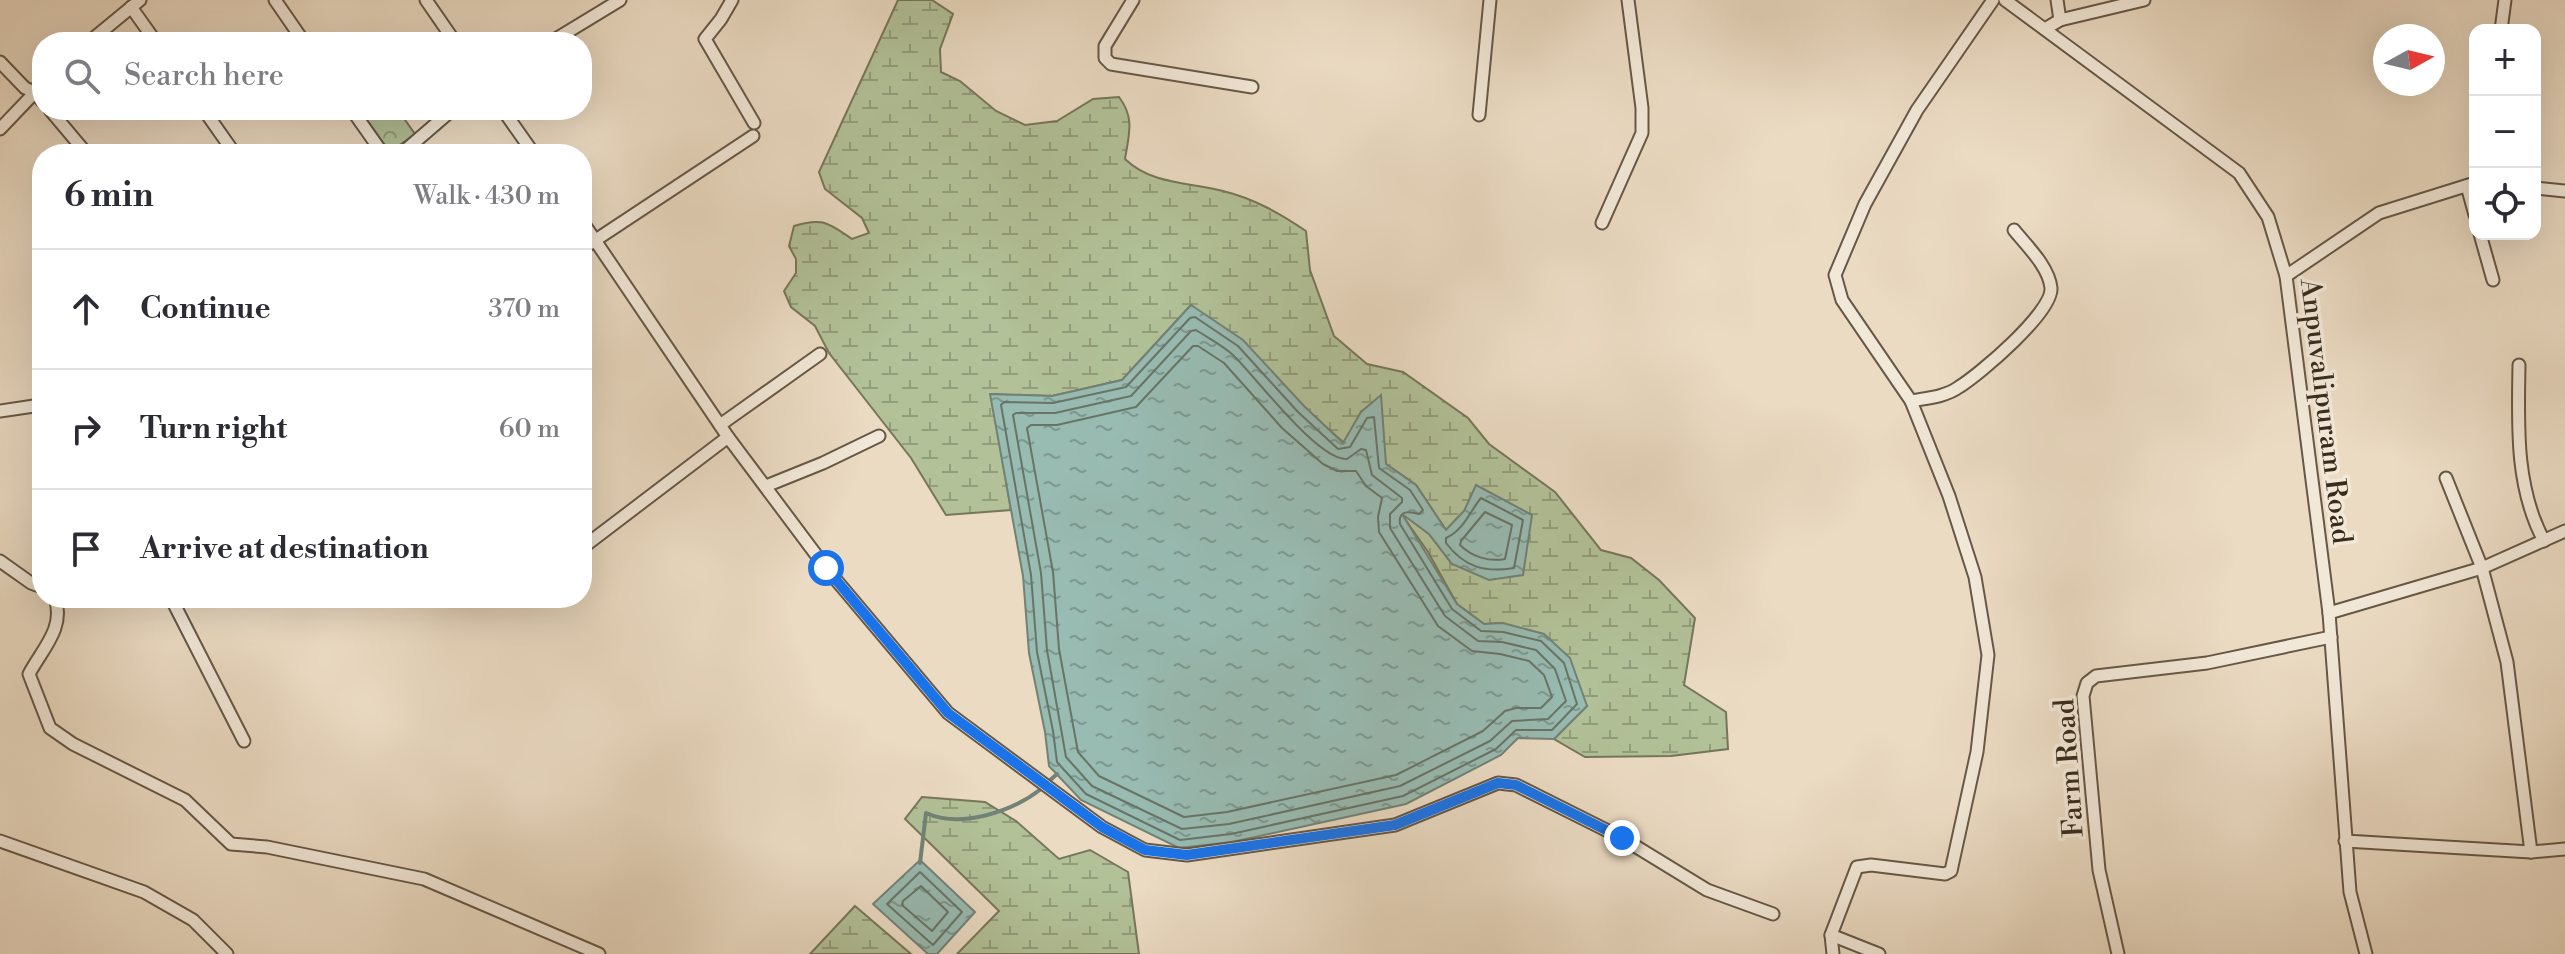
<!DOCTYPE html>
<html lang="en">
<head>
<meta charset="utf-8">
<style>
  :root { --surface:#fff; --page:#f7f7f7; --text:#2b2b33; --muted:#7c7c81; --line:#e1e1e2 }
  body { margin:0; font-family:"Libre Bodoni",serif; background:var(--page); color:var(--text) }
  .controls { position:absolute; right:24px; top:24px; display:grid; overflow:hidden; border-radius:16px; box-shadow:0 8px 32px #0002 }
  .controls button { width:72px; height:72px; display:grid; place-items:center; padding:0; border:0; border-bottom:2px solid var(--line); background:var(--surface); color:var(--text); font:40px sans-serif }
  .compass { position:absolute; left:2373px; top:24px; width:72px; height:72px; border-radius:50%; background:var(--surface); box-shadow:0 8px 32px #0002; rotate:82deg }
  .stop { position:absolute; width:24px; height:24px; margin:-18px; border:6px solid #1a73e8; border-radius:50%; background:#fff }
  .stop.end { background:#1a73e8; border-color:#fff; box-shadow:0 2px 8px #0008 }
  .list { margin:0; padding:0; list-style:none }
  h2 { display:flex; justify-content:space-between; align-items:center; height:104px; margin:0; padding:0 32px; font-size:34px }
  h2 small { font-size:26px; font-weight:400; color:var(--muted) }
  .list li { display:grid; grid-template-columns:52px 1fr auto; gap:24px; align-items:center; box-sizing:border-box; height:120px; padding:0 32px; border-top:2px solid var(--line) }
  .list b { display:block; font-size:30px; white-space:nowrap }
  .list em { font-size:26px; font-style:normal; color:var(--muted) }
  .icon { flex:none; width:44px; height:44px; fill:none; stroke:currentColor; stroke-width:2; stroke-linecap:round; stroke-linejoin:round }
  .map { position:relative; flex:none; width:2565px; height:954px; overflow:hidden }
  .search { position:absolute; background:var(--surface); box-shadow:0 8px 32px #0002; left:32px; top:32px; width:560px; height:88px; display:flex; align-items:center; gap:20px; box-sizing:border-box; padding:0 28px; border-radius:32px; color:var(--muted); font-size:30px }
  .panel { position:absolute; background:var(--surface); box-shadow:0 8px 32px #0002; left:32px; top:144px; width:560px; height:464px; border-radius:32px }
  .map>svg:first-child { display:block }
</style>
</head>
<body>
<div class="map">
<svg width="2565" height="954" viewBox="0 0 2565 954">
  <defs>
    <pattern id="forest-crowns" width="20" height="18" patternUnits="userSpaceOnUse" patternTransform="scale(2)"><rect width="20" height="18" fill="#b2c198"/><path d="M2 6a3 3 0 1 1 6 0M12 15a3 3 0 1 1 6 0" fill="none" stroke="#929d7b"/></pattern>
    <pattern id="wetland-marsh" width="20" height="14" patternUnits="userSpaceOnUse" patternTransform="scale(2)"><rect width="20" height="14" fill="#b2c198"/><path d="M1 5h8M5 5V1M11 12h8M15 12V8" fill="none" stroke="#929d7b"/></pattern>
    <pattern id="water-ripples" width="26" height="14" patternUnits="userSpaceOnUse" patternTransform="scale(2)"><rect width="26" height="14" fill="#98bbb2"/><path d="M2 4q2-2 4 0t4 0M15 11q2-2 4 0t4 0" fill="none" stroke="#7d9890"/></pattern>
  </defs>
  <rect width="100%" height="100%" fill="#ebdbc3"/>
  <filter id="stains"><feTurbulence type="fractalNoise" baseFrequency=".0025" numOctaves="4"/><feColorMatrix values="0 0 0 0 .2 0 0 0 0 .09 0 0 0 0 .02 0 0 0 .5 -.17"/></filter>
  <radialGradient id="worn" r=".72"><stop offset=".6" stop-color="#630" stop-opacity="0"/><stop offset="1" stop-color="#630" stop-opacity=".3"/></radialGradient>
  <path fill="url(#forest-crowns)" stroke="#76765a" stroke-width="2" d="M367 110H398L415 134 390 152 362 113Z"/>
  <g fill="url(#wetland-marsh)" stroke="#76765a" stroke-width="2">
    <path d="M898 0H932L953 14 940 49 941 72 960 81 996 111 1025 125 1057 121 1093 99 1119 97C1135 118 1129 134 1125 159 1152 185 1189 182 1223 191 1255 199 1279 213 1306 231L1310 270 1334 336 1367 364 1403 372 1468 418 1489 444 1555 492 1601 550 1631 558 1659 580 1695 618 1684 685 1726 712 1728 749 1671 756 1585 757 1554 739 1587 706 1503 623 1484 624 1457 604 1428 552 1400 512 1429 534 1452 564 1464 511 1446 530 1416 485 1386 464 1361 412 1344 443 1191 305 1122 380 1052 396 991 394 1011 510 946 515 911 458 829 353 815 326 791 307 784 291 796 273V259L789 246 794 226C823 217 828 223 852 239L869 233 862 218 825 189 819 172Z"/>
    <path d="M922 797 985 802 1016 821 1059 859 1090 850 1128 872 1139 954H957L999 911 905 819Z"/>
    <path d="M855 906 911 954H810Z"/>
  </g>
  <g fill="url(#water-ripples)" stroke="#728276" stroke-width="2">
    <path d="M1191 305 1243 340 1304 406 1343 443 1361 412 1381 395 1386 464 1416 485 1446 530 1464 511 1476 485 1532 515 1523 575 1489 580 1452 564 1429 534 1402 514 1457 604 1484 624 1503 623 1544 634 1570 658 1587 706 1554 739 1518 738 1501 755 1406 804 1232 842 1179 848 1081 800 1049 766 1045 732 1029 653 1023 576 990 394 1052 396 1122 380Z"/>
    <path d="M920 860 975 912 937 954H928L873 904Z"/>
  </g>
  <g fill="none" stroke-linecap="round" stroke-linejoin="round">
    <g stroke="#687467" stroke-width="2">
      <path d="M1195 317 1238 346 1298 412 1338 449 1350 447 1367 418 1374 417 1379 468 1410 490 1423 510 1419 514C1409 511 1398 510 1400 524L1452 609 1481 631 1503 632 1541 641 1564 663 1577 704 1552 730H1516L1496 749 1403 796 1231 834 1180 840 1086 794 1057 762 1053 731 1037 652 1031 575 1001 405 1004 402 1053 403 1126 387 1190 318Z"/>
      <path d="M1196 330C1208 338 1222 345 1233 355 1256 377 1318 461 1347 459L1361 449 1366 450 1372 475 1402 498V502L1390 514V528L1445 616 1478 641 1502 642 1536 650 1555 669 1566 701 1548 719 1512 721 1490 741 1400 786 1229 824 1182 829 1092 786 1066 757 1047 650 1041 573 1013 415 1016 413H1055L1131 396 1191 331Z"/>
      <path d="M1193 346H1198L1224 363 1282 428 1323 464 1337 471H1356L1366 486 1382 498 1378 517 1379 532 1438 626 1472 651 1500 654 1529 661 1544 675 1552 697 1541 708H1516L1505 711 1483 731 1396 775 1227 812 1184 817 1099 776 1078 752 1059 649 1053 572 1027 428 1031 425H1057L1136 407Z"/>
      <path d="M1481 498 1523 520 1514 568C1485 573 1464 567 1446 543V538C1464 530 1470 511 1481 498Z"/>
      <path d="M1485 512 1512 525 1505 559C1489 562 1472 557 1460 545L1461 541Z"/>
      <path d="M920 872 962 912 933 945 887 904Z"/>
      <path d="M921 886 948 912 932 931 902 905 903 901Z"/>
    </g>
    <g stroke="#728276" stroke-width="4">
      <path d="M1048 782 1057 774"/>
      <path d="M920 863 926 813C961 829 1013 811 1041 789"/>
    </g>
    <g stroke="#665846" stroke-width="15">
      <g id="street">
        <path d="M275 0 304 42"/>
        <path d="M426 0 455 42"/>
        <path d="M732 0 721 19 705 39 754 123"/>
        <path d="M1133 0 1105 46V58L1111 64 1252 87"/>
        <path d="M2005 0 2239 173 2268 217 2286 276 2329 613 2350 892 2366 954"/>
        <path d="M2057 0 2060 20"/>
        <path d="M131 7 156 42"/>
        <path d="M2045 29 2060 20 2144 0"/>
        <path d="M2501 30 2505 0"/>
        <path d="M89 42 140 0"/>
        <path d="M551 42 620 0"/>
        <path d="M0 62 25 88 35 92 42 101"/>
        <path d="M50 110 87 154"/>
        <path d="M204 110 235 154"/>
        <path d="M352 110 383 154"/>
        <path d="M503 110 534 154"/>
        <path d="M1479 115 1490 0"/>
        <path d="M0 129 42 85"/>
        <path d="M401 154 452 110"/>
        <path d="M2467 186 2475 215"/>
        <path d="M2535 188 2565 191"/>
        <path d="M582 221 728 437 826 568 948 713 1102 827 1145 850 1187 855 1395 825 1498 783 1516 785 1622 838 1707 890 1773 914"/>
        <path d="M1602 223 1642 133V108L1628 0"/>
        <path d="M2480 234 2493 280"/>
        <path d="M582 249 753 136"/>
        <path d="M2286 276 2379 213 2475 183"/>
        <path d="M2519 365C2518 425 2515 487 2544 541"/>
        <path d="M1911 401C1927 398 1945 397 1959 387 1980 374 2053 312 2051 288 2049 267 2027 246 2014 230"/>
        <path d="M0 411 34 406 42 401"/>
        <path d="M720 425 820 354"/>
        <path d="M2446 478 2482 568 2507 662 2531 852"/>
        <path d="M766 486 823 463 879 436"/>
        <path d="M582 548 728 437"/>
        <path d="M0 561 31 583 42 587"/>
        <path d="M55 598C65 628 43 648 29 674L50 728 73 744 185 800 231 844 267 847 424 879 599 954"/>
        <path d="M171 598 244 741"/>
        <path d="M2329 613 2482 568 2565 531"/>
        <path d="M0 841 144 892 193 920 227 954"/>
        <path d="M2345 841 2531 852 2565 849"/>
        <path d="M1831 935 1833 954"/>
        <path d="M1879 954 1831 935 1857 867 1871 865 1945 874 1951 871 1977 752 1988 655 1975 577 1949 496 1911 401 1842 300 1835 275 1865 204 1917 110 1993 0"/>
        <path d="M2118 954 2099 870 2083 696 2087 683 2096 676 2207 663 2331 637"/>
      </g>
    </g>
    <use href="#street" stroke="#f2e8d8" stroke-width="11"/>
  </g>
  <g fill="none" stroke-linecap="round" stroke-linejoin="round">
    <path stroke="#1a73e8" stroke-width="10" d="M826 568 948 713 1102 827 1145 850 1187 855 1395 825 1498 783 1516 785 1622 838"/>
  </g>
  <g text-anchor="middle" stroke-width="7" stroke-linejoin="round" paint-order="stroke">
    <g font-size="28" fill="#392c1c" stroke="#f2e8d8">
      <text transform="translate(2327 411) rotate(83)" y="10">Anpuvalipuram Road</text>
      <text transform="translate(2068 768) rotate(-94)" y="10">Farm Road</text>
    </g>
  </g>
  <rect width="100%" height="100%" filter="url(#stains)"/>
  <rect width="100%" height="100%" fill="url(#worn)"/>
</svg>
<div class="controls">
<button>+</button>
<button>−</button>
<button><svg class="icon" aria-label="locate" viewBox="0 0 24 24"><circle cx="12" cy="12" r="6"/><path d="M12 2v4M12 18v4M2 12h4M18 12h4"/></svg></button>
</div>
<svg class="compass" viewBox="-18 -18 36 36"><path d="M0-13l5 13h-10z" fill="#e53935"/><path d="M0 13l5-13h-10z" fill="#7c7c81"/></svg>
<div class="stop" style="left:826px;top:568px"></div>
<div class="stop end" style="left:1622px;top:838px"></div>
<div class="search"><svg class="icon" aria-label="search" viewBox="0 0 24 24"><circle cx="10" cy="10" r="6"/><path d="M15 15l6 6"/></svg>Search here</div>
<section class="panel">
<h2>6 min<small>Walk · 430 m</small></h2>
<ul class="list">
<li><svg class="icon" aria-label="ahead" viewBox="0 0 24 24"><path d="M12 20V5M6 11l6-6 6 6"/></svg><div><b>Continue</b></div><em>370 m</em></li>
<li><svg class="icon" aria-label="right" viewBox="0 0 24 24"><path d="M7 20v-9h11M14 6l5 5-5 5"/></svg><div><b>Turn right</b></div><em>60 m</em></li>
<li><svg class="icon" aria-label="arrive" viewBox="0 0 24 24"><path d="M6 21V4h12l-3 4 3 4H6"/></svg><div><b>Arrive at destination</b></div></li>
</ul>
</section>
</div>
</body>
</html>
